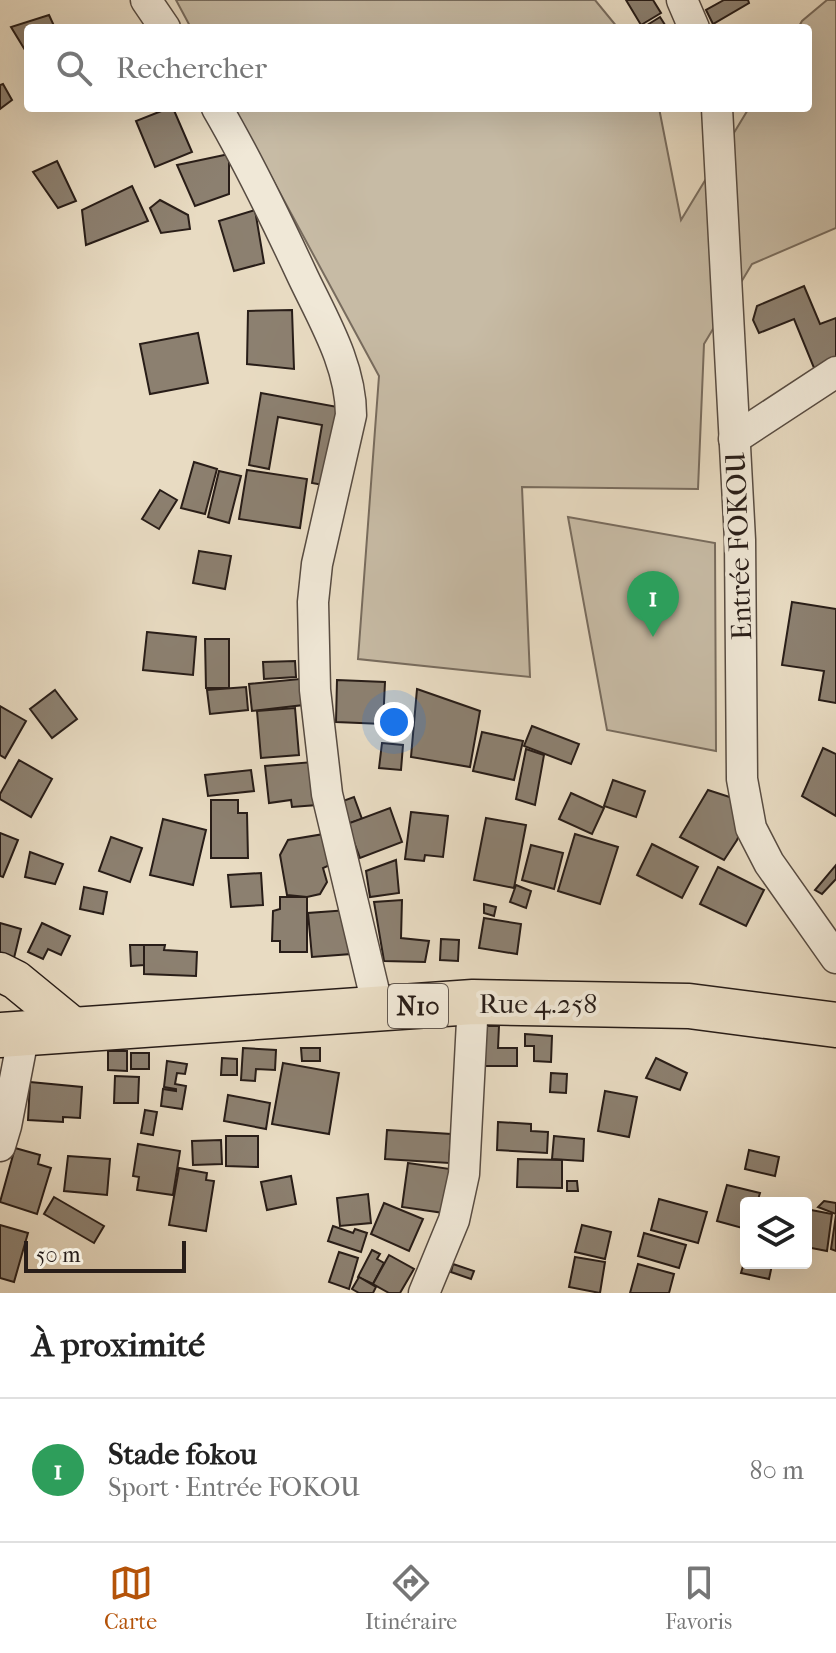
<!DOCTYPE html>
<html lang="fr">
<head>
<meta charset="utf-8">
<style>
  :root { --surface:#fff; --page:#f2f2f2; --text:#222; --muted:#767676; --line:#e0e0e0; --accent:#b45309 }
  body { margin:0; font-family:"IM FELL French Canon",serif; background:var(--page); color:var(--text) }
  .controls { position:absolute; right:24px; bottom:24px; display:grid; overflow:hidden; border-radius:8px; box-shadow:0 8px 32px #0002 }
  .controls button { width:72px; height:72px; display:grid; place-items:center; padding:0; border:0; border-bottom:2px solid var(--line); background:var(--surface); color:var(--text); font:40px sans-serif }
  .scale { position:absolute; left:24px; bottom:20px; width:162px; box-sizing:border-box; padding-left:8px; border:4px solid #281d18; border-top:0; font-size:22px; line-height:28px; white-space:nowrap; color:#281d18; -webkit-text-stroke:6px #f0e8d7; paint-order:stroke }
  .you { position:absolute; left:394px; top:722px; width:28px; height:28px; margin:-20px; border:6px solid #fff; border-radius:50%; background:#1a73e8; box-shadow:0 0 0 12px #1a73e833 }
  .badge { display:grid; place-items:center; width:52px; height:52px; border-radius:50%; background:var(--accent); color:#fff; font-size:26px; font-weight:700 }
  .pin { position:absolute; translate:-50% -66px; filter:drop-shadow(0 2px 4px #0008) }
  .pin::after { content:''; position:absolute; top:42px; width:28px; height:24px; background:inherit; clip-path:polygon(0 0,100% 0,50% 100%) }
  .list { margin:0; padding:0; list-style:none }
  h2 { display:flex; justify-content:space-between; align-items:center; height:104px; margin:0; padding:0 32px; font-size:34px }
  h2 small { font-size:26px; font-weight:400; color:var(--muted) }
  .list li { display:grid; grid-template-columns:52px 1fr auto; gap:24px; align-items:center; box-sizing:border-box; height:144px; padding:0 32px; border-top:2px solid var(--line) }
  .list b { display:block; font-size:30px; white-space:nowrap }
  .list p { margin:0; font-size:26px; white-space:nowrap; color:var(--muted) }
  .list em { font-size:26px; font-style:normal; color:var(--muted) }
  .icon { flex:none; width:44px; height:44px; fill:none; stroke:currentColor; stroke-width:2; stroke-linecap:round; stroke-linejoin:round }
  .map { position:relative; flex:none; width:836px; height:1293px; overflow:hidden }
  .search { position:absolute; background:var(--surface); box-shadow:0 8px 32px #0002; left:24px; right:24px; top:24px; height:88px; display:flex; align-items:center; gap:20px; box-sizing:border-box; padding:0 28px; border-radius:8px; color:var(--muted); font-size:30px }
  .sheet { height:248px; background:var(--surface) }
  nav { display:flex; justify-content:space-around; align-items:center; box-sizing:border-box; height:112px; border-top:2px solid var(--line); background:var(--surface); font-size:22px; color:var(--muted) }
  nav a { display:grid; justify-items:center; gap:4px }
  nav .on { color:var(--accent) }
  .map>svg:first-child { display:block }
</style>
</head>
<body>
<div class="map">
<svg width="836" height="1293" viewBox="0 0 836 1293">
  <rect width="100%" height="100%" fill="#e8dbc2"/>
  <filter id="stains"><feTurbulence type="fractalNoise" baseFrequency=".0025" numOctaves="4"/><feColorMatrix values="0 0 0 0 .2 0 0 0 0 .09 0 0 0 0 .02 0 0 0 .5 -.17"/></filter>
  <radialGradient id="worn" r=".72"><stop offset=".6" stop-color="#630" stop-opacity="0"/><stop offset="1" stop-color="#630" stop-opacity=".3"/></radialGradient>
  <g fill="#c7bba5" stroke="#786c5e" stroke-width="2">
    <path d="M176 0H595L618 28H191Z"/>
    <path d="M827 0H836V228L752 264 704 344 698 489 522 487 530 677 358 659 379 376 234 108H659L681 220 749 108H808V28H798L802 21Z"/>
    <path d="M568 517 715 543 716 751 607 730Z"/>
  </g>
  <g fill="#8c8070" stroke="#281d18" stroke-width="2">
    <path d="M626 0H653L661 13 641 25Z"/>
    <path d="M724 0H748L749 3 713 24 706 10Z"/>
    <path d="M49 15 55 28H28V55L11 27Z"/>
    <path d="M660 17 667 28H644V27Z"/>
    <path d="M3 84 12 100 0 109V85Z"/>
    <path d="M169 108H173L192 152 155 167 136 121Z"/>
    <path d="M229 154V194L195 206 177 165Z"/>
    <path d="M57 161 76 201 58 208 33 172Z"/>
    <path d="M132 186 148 221 86 245 82 210Z"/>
    <path d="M160 200 188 215 190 229 161 233 150 208Z"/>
    <path d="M255 210 264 263 234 271 219 221Z"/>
    <path d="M804 286 820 324 836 318V359L814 368 794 319 759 333 753 320 757 306Z"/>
    <path d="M292 310 294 369 247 364 248 311Z"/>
    <path d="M198 333 208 383 150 394 140 344Z"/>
    <path d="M261 393 343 408 329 486 312 483 322 425 278 417 269 469 249 465Z"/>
    <path d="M194 462 217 469 205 514 181 508Z"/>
    <path d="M247 470 307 479 300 528 239 519Z"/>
    <path d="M219 471 241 476 229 523 208 517Z"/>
    <path d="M160 490 177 500 159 529 142 519Z"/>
    <path d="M199 551 231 556 225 589 193 583Z"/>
    <path d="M792 602 836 609V703L819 700 824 671 782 665Z"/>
    <path d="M147 632 196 637 193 675 143 670Z"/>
    <path d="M205 639H229V688H206Z"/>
    <path d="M295 661 296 677 264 679 263 662Z"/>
    <path d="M310 678 312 704 252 711 249 684Z"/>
    <path d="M337 680 385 682 383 724 336 722Z"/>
    <path d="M246 687 248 710 210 714 207 690Z"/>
    <path d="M417 689 480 711 470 767 411 757Z"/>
    <path d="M55 690 77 719 52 738 30 709Z"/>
    <path d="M0 706 26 721 5 758 0 755Z"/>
    <path d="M295 708 299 755 261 758 257 711Z"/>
    <path d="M532 726 579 744 571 764 524 746Z"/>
    <path d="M482 732 523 741 514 780 473 771Z"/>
    <path d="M382 743 403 745 401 770 379 768Z"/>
    <path d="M823 748 836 754V816L802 796Z"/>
    <path d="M526 749 544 755 535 805 516 799Z"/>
    <path d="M19 760 52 779 31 817 0 799V794Z"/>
    <path d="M313 762 317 805 292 807 291 800 269 803 265 766Z"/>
    <path d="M251 770 254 791 208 796 205 775Z"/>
    <path d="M613 780 645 791 636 817 604 806Z"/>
    <path d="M708 790 742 801 746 817 737 840 724 860 680 837Z"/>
    <path d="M571 793 604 808 592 834 559 819Z"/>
    <path d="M354 797 362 819 347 824 340 802Z"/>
    <path d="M211 800H238V813H247L248 858H211Z"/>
    <path d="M390 808 402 842 360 858 347 824Z"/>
    <path d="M411 812 448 816 443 857 425 855 424 861 405 859Z"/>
    <path d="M486 818 526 825 514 888 474 880Z"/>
    <path d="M163 819 206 830 193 885 150 875Z"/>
    <path d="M0 833 18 840 3 877 0 876Z"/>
    <path d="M324 834 332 864 323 868 327 882 320 894 307 897 287 895 280 855 288 840Z"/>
    <path d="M575 834 618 847 600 904 558 891Z"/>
    <path d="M111 837 142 848 130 882 99 871Z"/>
    <path d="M652 844 698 867 682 898 637 875Z"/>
    <path d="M531 845 563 853 554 889 522 880Z"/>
    <path d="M30 852 63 864 55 884 25 877Z"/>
    <path d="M396 860 399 893 370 897 366 871Z"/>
    <path d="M836 865V879L822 894 815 890Z"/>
    <path d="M718 867 764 890 746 926 700 904Z"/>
    <path d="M261 873 263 905 231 907 228 875Z"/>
    <path d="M516 885 531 891 526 908 510 902Z"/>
    <path d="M84 887 107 892 103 914 80 909Z"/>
    <path d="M280 897H307V952H280V941H272L273 911 280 909Z"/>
    <path d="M402 900 401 938 429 941 425 962 384 961 374 902Z"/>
    <path d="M484 904 496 907 494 916 484 913Z"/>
    <path d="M348 910 351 954 312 957 308 913Z"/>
    <path d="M484 918 521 924 517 954 479 948Z"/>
    <path d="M0 923 21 929 14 958 0 954Z"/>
    <path d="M42 923 70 936 61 955 48 949 43 959 28 952Z"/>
    <path d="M441 939 459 940 458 961 440 960Z"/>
    <path d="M130 945H144V965L131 966Z"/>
    <path d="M144 945H165L164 950 197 952 196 976 144 974Z"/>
    <path d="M476 1026H499L498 1048H517V1066H476Z"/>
    <path d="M525 1034 552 1036 551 1062 534 1061V1046H525Z"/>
    <path d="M243 1048 276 1050 275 1070 256 1069 255 1081 241 1080Z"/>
    <path d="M301 1048H320V1061H302Z"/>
    <path d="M108 1051H127V1071L108 1070Z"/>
    <rect x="131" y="1053" width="18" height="16"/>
    <path d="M222 1058 237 1059V1075H221Z"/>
    <path d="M656 1058 687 1073 680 1090 646 1078Z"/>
    <path d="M167 1061 187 1064 185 1074 177 1073 175 1084 186 1086 182 1109 161 1106 163 1089 176 1091V1089L164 1087Z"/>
    <path d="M283 1063 339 1073 329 1134 272 1124Z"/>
    <path d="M551 1073 567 1074 566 1093 550 1092Z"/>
    <path d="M115 1076 139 1077 138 1103H114Z"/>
    <path d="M30 1082 82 1087 80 1118 63 1117V1122L28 1120Z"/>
    <path d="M605 1091 637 1097 629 1137 598 1131Z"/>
    <path d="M228 1095 270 1103 266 1129 224 1121Z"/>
    <path d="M145 1110 157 1112 153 1135 141 1133Z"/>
    <path d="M498 1122 531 1124V1131L548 1132 547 1153 497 1150Z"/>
    <path d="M387 1130 451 1134 449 1163 385 1159Z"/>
    <path d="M226 1136H258V1167L226 1166Z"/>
    <path d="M554 1136 584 1139 583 1161 552 1159Z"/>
    <path d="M221 1140 222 1164 193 1165 192 1141Z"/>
    <path d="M138 1144 180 1151 173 1195 137 1190 139 1177 133 1176Z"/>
    <path d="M15 1148 40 1155 38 1164 51 1168 37 1214 0 1202Z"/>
    <path d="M749 1150 779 1157 775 1176 745 1169Z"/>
    <path d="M68 1156 110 1159 107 1195 64 1191Z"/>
    <path d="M518 1159 562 1160V1188L517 1187Z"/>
    <path d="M408 1163 450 1169 444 1213 402 1207Z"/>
    <path d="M179 1168 207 1173 206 1180 214 1181 206 1231 169 1225Z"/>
    <path d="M291 1176 296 1204 267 1210 261 1182Z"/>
    <path d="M567 1181H577L578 1191H567Z"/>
    <path d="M727 1185 760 1193 757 1203H746V1229L717 1221Z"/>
    <path d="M368 1194 371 1223 340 1226 337 1198Z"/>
    <path d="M54 1197 104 1226 94 1243 44 1214Z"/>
    <path d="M659 1199 707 1212 698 1243 651 1230Z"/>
    <path d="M824 1201 836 1203V1214L818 1207Z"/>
    <path d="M384 1203 423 1219 409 1251 371 1234Z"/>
    <path d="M806 1209 832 1214 827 1251 806 1247Z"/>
    <path d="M836 1215V1251L831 1249Z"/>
    <path d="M0 1225 28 1233 14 1282 0 1278Z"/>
    <path d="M582 1225 611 1232 605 1259 575 1252Z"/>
    <path d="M333 1226 353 1233 355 1229 367 1233 361 1252 328 1241Z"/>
    <path d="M644 1233 686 1245 679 1268 638 1256Z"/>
    <path d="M372 1250 380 1254 377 1259 384 1263 373 1284 358 1277Z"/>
    <path d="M339 1252 358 1258 349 1289 329 1282Z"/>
    <path d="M389 1255 414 1269 400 1293H389L373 1284Z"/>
    <path d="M575 1257 605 1262 600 1293 569 1287Z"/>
    <path d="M745 1259 746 1263 772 1265 769 1279 741 1273Z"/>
    <path d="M453 1264 474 1271 471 1279 451 1272Z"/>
    <path d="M638 1264 674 1274 669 1293H630Z"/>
    <path d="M359 1277 376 1287 373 1293H359L352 1289Z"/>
  </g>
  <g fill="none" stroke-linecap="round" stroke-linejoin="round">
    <g stroke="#584c42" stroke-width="33">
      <g id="minor">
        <path d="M146 0 165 28"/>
        <path d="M682 0 694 28"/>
        <path d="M217 108C249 163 276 219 303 277 324 321 351 366 351 415L317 564 313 602 315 690 327 794 378 1008"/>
        <path d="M717 108 740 540 742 779 751 828 769 863 836 958"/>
        <path d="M734 439 836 372"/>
        <path d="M0 1146 6 1126 24 1033"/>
        <path d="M424 1293 454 1220 464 1174 473 1002"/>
      </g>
    </g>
    <g stroke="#281d18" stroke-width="41">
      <path id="major" d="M0 972 16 980 77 1030"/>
    </g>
    <g stroke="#281d18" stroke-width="47">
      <path id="highway" d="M0 1035 473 1002 689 1006 836 1025"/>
    </g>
    <use href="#minor" stroke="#f0e8d7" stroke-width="30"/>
    <use href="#major" stroke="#e8dbc2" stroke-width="38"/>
    <use href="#highway" stroke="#e8dbc2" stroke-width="44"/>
  </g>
  <g text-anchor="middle" stroke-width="8" stroke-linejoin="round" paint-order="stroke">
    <rect fill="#f0e8d7" stroke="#645a51" stroke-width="2" x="388" y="984" width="60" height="44" rx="6"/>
    <g font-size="26" font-weight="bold" fill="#281d18">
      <text x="418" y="1015">N10</text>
    </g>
    <g font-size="28" fill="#281d18" stroke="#f0e8d7">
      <text transform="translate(738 546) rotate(-92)" y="10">Entrée FOKOU</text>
      <text x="538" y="1013">Rue 4.258</text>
    </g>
  </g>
  <rect width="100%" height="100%" filter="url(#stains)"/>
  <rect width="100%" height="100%" fill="url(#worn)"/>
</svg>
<div class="controls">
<button><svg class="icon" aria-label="layers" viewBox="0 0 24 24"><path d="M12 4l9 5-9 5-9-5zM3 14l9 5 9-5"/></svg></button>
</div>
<div class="scale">50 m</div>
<div class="you"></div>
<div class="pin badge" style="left:653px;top:637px;background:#2e9e5b">1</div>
<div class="search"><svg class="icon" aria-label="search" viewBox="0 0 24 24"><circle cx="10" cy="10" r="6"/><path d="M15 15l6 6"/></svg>Rechercher</div>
</div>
<section class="sheet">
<h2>À proximité<small></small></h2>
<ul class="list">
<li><span class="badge" style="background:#2e9e5b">1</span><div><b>Stade fokou</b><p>Sport · Entrée FOKOU</p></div><em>80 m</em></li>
</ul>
</section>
<nav>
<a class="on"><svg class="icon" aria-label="map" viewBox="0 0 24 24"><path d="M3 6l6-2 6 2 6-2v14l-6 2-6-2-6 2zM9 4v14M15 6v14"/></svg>Carte</a>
<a><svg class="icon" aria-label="directions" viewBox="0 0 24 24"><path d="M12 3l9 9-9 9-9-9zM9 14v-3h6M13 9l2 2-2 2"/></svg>Itinéraire</a>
<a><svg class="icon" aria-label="saved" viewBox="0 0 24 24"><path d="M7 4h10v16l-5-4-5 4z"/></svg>Favoris</a>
</nav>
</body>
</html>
